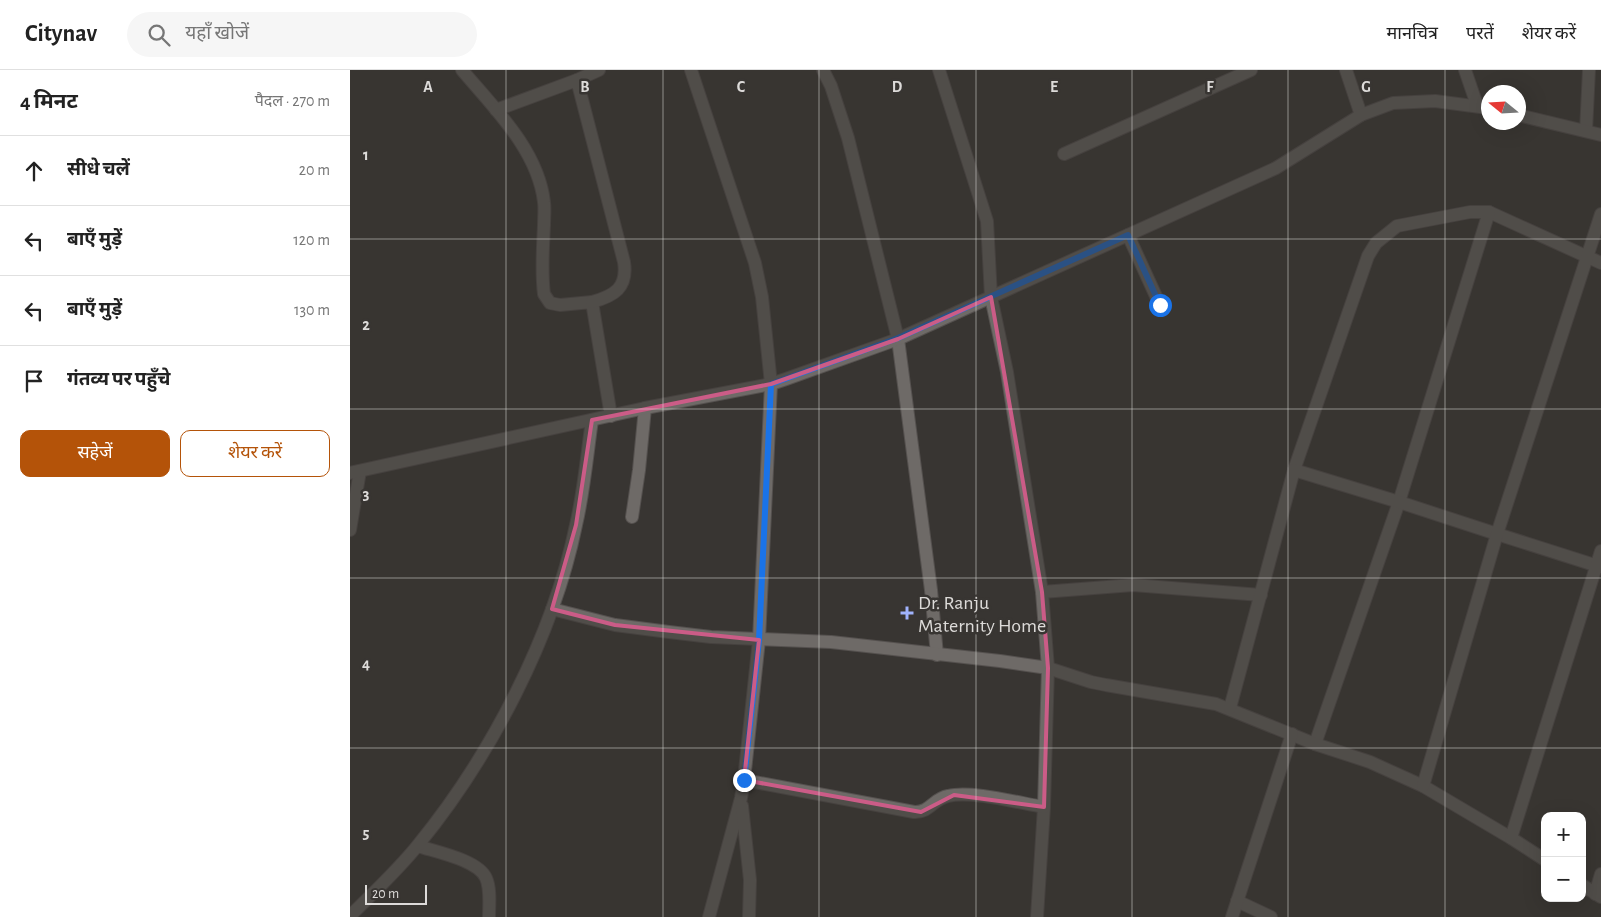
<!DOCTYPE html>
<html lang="hi">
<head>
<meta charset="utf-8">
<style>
  :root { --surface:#fff; --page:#f6f6f6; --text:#222; --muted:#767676; --line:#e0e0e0; --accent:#b45309 }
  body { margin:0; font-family:"Alegreya Sans","Noto Sans Devanagari",sans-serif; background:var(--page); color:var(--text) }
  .controls { position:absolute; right:15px; bottom:15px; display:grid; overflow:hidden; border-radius:10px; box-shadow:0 5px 20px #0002 }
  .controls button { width:45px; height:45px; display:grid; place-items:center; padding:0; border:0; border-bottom:1px solid var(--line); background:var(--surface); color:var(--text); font:25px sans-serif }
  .compass { position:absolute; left:1131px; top:15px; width:45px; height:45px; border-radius:50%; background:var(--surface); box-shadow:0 5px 20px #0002; rotate:288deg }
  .scale { position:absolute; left:15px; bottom:12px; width:62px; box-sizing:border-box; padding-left:5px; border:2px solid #dddbd9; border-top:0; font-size:14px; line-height:18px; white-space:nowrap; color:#dddbd9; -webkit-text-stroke:4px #383532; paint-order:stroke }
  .stop { position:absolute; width:15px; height:15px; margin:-11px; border:4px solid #1a73e8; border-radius:50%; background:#fff }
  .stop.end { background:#1a73e8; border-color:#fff; box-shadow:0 1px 5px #0008 }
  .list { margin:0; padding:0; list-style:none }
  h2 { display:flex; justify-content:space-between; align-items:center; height:65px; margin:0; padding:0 20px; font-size:21px }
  h2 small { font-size:16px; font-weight:400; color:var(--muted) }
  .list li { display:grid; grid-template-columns:32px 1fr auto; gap:15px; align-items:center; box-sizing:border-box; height:70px; padding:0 20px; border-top:1px solid var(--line) }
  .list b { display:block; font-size:19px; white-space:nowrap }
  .list em { font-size:16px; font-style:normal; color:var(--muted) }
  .actions { display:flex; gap:10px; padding:15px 20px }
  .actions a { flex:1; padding:11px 0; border:1px solid var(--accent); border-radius:10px; text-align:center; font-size:18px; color:var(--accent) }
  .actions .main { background:var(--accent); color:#fff }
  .icon { flex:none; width:28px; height:28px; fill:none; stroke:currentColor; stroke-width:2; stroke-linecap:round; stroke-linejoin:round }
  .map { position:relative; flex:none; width:1251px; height:847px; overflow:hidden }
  header { display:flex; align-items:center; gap:30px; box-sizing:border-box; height:70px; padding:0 25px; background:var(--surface); border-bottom:1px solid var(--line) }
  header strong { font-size:24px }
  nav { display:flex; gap:28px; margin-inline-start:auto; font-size:18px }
  .search { width:350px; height:45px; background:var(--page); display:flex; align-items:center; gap:12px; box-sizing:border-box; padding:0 18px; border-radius:28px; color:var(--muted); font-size:19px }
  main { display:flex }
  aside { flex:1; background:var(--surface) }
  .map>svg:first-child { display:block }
</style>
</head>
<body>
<header>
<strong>Citynav</strong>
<div class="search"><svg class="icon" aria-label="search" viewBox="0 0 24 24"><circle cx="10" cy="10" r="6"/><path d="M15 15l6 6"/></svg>यहाँ खोजें</div>
<nav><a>मानचित्र</a><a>परतें</a><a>शेयर करें</a></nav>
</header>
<main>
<aside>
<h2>4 मिनट<small>पैदल · 270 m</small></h2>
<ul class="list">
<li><svg class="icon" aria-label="ahead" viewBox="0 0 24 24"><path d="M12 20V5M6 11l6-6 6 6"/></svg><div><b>सीधे चलें</b></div><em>20 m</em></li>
<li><svg class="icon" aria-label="left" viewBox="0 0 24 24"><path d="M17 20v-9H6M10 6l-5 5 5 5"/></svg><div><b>बाएँ मुड़ें</b></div><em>120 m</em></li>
<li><svg class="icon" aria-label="left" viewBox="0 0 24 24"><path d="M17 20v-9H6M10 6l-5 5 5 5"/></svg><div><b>बाएँ मुड़ें</b></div><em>130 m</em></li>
<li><svg class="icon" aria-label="arrive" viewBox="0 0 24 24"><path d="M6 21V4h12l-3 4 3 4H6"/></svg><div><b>गंतव्य पर पहुँचे</b></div></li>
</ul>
<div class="actions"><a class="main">सहेजें</a><a>शेयर करें</a></div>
</aside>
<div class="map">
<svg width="1251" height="847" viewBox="0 0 1251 847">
  <rect width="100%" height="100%" fill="#383532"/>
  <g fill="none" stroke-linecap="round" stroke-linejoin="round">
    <g stroke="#55514f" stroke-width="14">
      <g id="minor">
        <path d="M112 0C144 38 188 80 194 132 195 139 194 148 194 155 193 178 191 201 194 224L200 233 210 235 242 232 261 346"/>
        <path d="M341 0 405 193 412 227 421 314 409 570 394 710 391 728 359 847"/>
        <path d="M473 0 481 16 498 68 548 269 581 520 587 585"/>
        <path d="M589 0 637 151 641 227 657 302 692 522 698 598 694 737 687 847"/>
        <path d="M996 0 1011 45"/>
        <path d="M1115 0 1127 35"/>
        <path d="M227 10 249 0"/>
        <path d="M146 40 227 10 274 192C278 218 264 226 242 232"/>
        <path d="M1236 61 1239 0"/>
        <path d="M714 84 901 0"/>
        <path d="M1139 142 1251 193"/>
        <path d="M778 165 810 235"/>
        <path d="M944 400 1018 186 1026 173 1047 156 1120 142H1139L1049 432 965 674"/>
        <path d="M282 447 289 400 295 338"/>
        <path d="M0 460 10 401"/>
        <path d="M692 522 783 515 911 525"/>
        <path d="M202 539 265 555 319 562 361 567 481 572 650 591 698 598 741 612 756 615 866 634 965 674 1020 692 1073 716 1161 768 1195 790"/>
        <path d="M880 638 944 400 1049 432 1147 464 1251 497"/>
        <path d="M394 710 564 742C580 743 584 728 598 726 621 720 669 733 694 737"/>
        <path d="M1073 716 1147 464 1251 144"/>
        <path d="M392 736 400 810 399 847"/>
        <path d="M1161 768 1251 481"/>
        <path d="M68 776C86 782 128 790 136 808 141 819 139 836 139 847"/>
        <path d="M1232 815 1251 827"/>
        <path d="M1245 824 1251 804"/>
        <path d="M887 831 921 847"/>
        <path d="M0 846C23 823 48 800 68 775 140 687 203 567 226 455 234 421 237 385 242 350"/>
        <path d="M882 847 942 664"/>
      </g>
    </g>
    <g stroke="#55514f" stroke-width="14">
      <g id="tertiary">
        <path d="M1168 45 1251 65"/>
        <path d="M0 403 295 338 421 314 436 309 548 269 926 98 1011 45 1043 33 1085 31 1138 38"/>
      </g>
    </g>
    <use href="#minor" stroke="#6e6a67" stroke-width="12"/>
    <use href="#tertiary" stroke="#6e6a67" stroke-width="12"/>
  </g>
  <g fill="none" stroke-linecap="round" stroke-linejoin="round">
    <path stroke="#1a73e8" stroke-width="6" d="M394 710 409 570 421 314 548 268 778 165 810 235"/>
  </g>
  <path d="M0 0H1251V847H0ZM641 227 692 522 698 598 694 737 604 725 571 742 394 710 409 570 265 555 202 539 226 455 242 350 421 314 548 269Z" fill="#383532" fill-opacity=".55" fill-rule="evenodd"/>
  <path fill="none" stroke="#cb5c87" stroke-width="4" stroke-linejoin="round" d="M641 227 692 522 698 598 694 737 604 725 571 742 394 710 409 570 265 555 202 539 226 455 242 350 421 314 548 269Z"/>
  <path fill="none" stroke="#dddbd9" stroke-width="1" stroke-opacity="0.55" d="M156 0V847M313 0V847M469 0V847M626 0V847M782 0V847M938 0V847M1095 0V847M0 169H1251M0 339H1251M0 508H1251M0 678H1251"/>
  <path fill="#a0b3fd" stroke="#383532" stroke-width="2" d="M554.5 535.5h5v5h5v5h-5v5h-5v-5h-5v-5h5z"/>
  <g text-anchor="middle" stroke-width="5" stroke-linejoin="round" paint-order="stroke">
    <g font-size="20" fill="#dddbd9" stroke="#383532" text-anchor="start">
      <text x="568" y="539">Dr. Ranju<tspan x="568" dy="23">Maternity Home</tspan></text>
    </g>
  </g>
  <g font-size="16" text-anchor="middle" font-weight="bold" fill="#dddbd9" stroke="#383532" stroke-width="5" stroke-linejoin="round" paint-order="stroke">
    <text x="78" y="22">A</text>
    <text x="235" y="22">B</text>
    <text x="391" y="22">C</text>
    <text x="547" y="22">D</text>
    <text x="704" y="22">E</text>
    <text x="860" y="22">F</text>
    <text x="1016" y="22">G</text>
    <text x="16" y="90">1</text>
    <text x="16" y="260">2</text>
    <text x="16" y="429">3</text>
    <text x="16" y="599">4</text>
    <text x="16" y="768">5</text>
  </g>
</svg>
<div class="controls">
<button>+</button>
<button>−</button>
</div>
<svg class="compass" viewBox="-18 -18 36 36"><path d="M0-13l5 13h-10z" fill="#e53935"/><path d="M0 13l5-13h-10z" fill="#767676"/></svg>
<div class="scale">20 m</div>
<div class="stop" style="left:810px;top:235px"></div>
<div class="stop end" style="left:394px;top:710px"></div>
</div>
</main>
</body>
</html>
